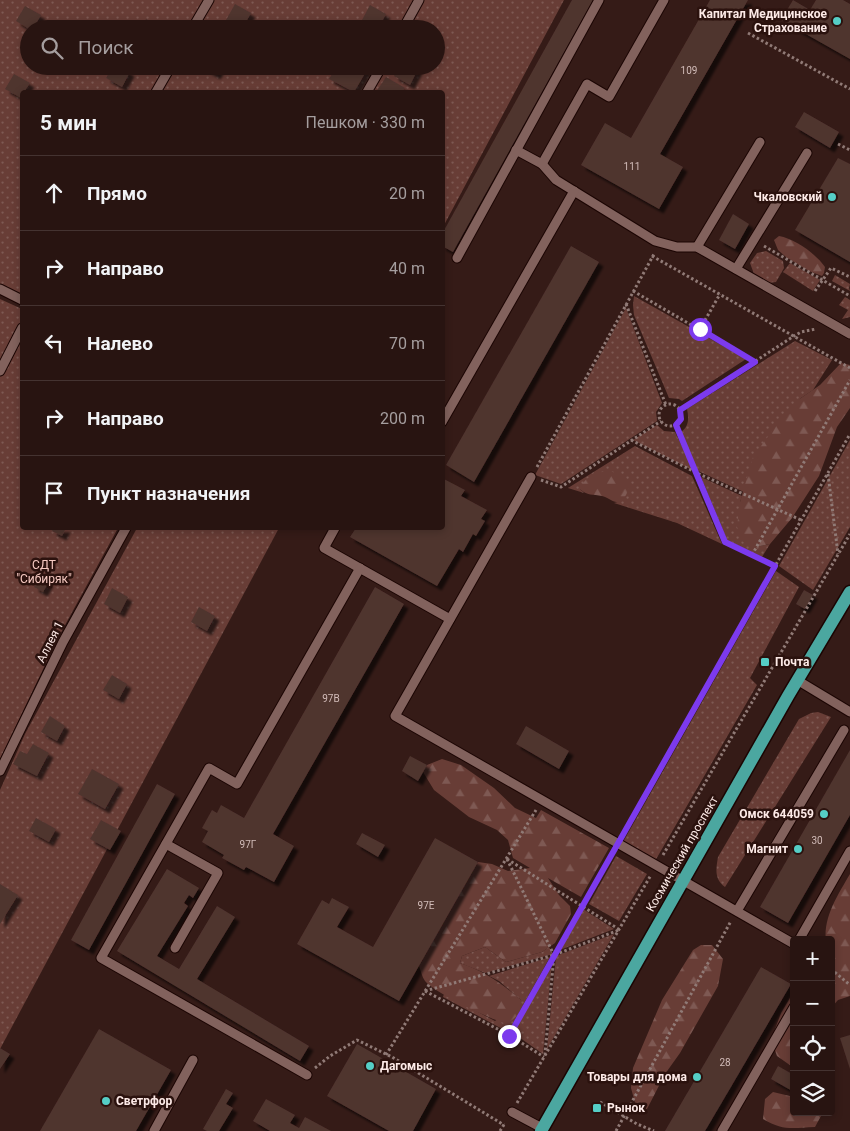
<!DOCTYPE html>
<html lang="ru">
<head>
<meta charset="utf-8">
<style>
  :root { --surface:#281411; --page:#301d1a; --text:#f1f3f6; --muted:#a59e9f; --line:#443331 }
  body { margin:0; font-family:Roboto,sans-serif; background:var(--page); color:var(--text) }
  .controls { position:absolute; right:15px; bottom:15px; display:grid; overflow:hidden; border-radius:5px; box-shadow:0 2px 8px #0003 }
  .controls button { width:45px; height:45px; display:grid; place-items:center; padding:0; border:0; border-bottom:1px solid var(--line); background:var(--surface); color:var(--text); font:25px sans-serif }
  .stop { position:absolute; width:15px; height:15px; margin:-11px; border:4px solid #7c3aed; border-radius:50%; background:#fff }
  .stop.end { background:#7c3aed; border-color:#fff; box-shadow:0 1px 5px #0008 }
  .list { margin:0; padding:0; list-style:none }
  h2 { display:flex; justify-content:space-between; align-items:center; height:65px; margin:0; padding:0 20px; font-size:21px }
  h2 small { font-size:16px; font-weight:400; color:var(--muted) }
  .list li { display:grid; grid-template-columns:32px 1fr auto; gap:15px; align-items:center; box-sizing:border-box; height:75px; padding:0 20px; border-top:1px solid var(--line) }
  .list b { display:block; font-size:19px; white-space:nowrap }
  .list em { font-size:16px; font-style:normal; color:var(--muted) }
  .icon { flex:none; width:28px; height:28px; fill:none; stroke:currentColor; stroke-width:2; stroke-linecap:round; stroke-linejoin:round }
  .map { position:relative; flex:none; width:850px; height:1131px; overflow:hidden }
  .search { position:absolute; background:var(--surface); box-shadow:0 2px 8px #0003; left:20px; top:20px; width:425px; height:55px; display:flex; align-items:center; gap:12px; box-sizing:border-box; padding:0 18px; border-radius:28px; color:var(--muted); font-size:19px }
  .panel { position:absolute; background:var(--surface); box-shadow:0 2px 8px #0003; left:20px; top:90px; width:425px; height:440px; border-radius:5px }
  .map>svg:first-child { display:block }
</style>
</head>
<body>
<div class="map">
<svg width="850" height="1131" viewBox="0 0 850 1131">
  <defs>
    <pattern id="grass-dots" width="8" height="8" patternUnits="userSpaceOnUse" patternTransform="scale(1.25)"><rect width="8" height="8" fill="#683d36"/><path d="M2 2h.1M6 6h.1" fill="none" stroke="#7e5953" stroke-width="1.8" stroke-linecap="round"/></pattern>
    <pattern id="forest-firs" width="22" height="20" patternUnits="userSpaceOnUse" patternTransform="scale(1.25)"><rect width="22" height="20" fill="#683d36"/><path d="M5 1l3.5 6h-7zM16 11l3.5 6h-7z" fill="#7e5953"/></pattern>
    <filter id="shadow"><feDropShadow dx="4.5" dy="4.5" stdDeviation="1" flood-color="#0009"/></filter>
  </defs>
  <rect width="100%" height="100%" fill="#351b17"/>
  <g fill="url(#grass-dots)" fill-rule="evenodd">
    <path d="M0 0H564L443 227 442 92H22V295L0 284ZM29 29H436V66H29Z"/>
    <path d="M766 251 783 261 784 268 776 282 768 283 754 274 750 263 757 253Z"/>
    <path d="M790 263 820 280 813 291 783 272Z"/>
    <path d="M835 275 850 284 849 288 850 291 832 281Z"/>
    <path d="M634 296 746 359 682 401 679 399 669 398 634 315 633 305Z"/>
    <path d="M845 297 850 300V317L842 319 848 310 839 305Z"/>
    <path d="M0 299 22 309V528H118L58 638 0 759Z"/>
    <path d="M626 308 662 403 656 412 657 421 561 484 535 475Z"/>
    <path d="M795 341 832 360 813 390 801 398 748 480 744 492 698 471 681 432C689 427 689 418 687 409Z"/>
    <path d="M657 425 664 431 675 432 694 471 633 440Z"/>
    <path d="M850 440V527L813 590 779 566Z"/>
    <path d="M635 446 692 476 722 544 677 523 614 503 621 501 580 489 584 493 568 488Z"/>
    <path d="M701 477 742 496 740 502 760 546 770 544 762 557 727 540Z"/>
    <path d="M137 528H279L0 1049V790L25 734Z"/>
    <path d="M776 571 799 587 750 678 757 685 655 861 623 842Z"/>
    <path d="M818 712 831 717 725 887C714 879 716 869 718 857L799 719 811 713Z"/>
    <path d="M616 856 647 874 619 921 589 904Z"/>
    <path d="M583 909 614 929 560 950Z"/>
    <path d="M614 934 547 1049 556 956Z"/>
    <path d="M485 947 506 962 542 952 549 947 553 954 485 973 460 963 462 956Z"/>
    <path d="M550 957 508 1032 443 997 444 994 495 1021 521 1000 499 981 489 976Z"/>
    <path d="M552 962 543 1054 513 1033Z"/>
  </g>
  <g fill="url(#forest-firs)">
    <path d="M779 236C795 239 815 253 825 267L824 273 822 276 809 271 786 257 778 250 774 240Z"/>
    <path d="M841 363 850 365V408L837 427 819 476 792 518 770 544 760 546 743 542 737 527 740 502 753 457 778 423 801 398 820 385Z"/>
    <path d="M609 470 627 479 630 486 626 495 621 502C612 503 610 498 602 496 593 494 587 496 580 489 586 475 595 474 609 470Z"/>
    <path d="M442 759 461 765 494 788 515 808 536 818 541 810 609 848 581 897 548 878 559 895 570 906 571 914 555 943 542 952 506 962 485 947 462 956 460 963C486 972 501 983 521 1000L518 1015 507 1024C490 1019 436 994 425 981 422 977 421 971 419 966L478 862 492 864 508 871 530 868 513 858 508 840 497 830 469 817 434 790 423 772 427 765Z"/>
    <path d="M850 874V996L838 1000 831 1008V940H826C823 917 839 893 850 874Z"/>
    <path d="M701 945H712L723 959 718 986 680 1053 665 1074 647 1109 637 1110 631 1088 633 1068 662 1000 693 950Z"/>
    <path d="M794 991V1068L777 1056 771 1040 781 1013Z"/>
    <path d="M773 1092 794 1097V1112H819L821 1116 815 1127C792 1128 783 1131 763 1119L765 1099Z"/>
  </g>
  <g fill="#50342f" filter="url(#shadow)">
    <path d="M572 0H593L453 252 442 246V234Z"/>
    <path d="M710 0H748L660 154 683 167 659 209 581 165 605 123 631 138Z"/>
    <path d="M793 0 810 10 816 0H843L850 4V59L781 20Z"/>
    <path d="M235 4 251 13 242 29 226 20Z"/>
    <path d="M370 5 386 14 378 29 362 20Z"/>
    <path d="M25 6 41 15 33 29H29L16 21Z"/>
    <path d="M146 19 163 29H141Z"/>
    <path d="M113 66H120L130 72 122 87 106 78Z"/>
    <path d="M201 66H221L216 75Z"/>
    <path d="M337 66H361L367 70 354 92 329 79Z"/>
    <path d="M399 66H413L418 69 410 85 394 76Z"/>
    <path d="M14 74 30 83 24 92H22L21 98 5 89Z"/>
    <path d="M386 77 405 88 402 92H376Z"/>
    <path d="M804 112 839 132 830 148 795 127Z"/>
    <path d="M838 158 850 164V262L795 230Z"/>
    <path d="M733 214 749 224 735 249 719 240Z"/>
    <path d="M571 246 599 262 474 482 446 465Z"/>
    <path d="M442 478 465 490 461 496 487 510 481 519 485 521 476 536 473 534 463 552 459 549 437 586 350 537 356 528H442Z"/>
    <path d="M54 528H66L62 536 52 531Z"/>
    <path d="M39 577 49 582 43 592 34 587Z"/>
    <path d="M375 587 404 604 273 834 294 846 274 882 246 867 244 870 222 858 224 855 202 842 208 831 202 828 212 810 217 813 221 805 244 818Z"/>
    <path d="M112 588 128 597 120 613 104 604Z"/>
    <path d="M804 590 813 595 805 609 796 604Z"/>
    <path d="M199 607 215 616 207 631 191 622Z"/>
    <path d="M112 675 127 684 119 699 103 690Z"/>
    <path d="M50 716 65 726 57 741 41 732Z"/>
    <path d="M526 726 569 751 559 769 516 744Z"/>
    <path d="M33 744 49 753 37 776 13 764 20 751 27 754Z"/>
    <path d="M850 750V815L788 923 760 907Z"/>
    <path d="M410 756 427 765 418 781 402 771Z"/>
    <path d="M92 769 119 784 105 809 78 794Z"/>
    <path d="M157 784 175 794 89 950 71 940Z"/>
    <path d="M36 818 56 829 49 842 29 831Z"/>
    <path d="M101 820 121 831 110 850 90 839Z"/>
    <path d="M362 833 385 845 378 857 356 844Z"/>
    <path d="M435 838 478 862 399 1001 297 944 322 900 329 904 332 898 349 907 337 927 373 947Z"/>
    <path d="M167 869 199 888 193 898 189 895 184 903 188 906 157 956 179 969 217 906 235 917 197 979 309 1046 300 1061 117 951Z"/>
    <path d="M0 884 18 895 0 924Z"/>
    <path d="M761 967 791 984 735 1080 705 1131H665Z"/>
    <path d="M99 1029 171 1070 136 1131H40Z"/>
    <path d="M850 1035V1069L840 1038Z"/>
    <path d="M357 1044 436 1089 413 1131H389L327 1096Z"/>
    <path d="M0 1048 10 1054 0 1069Z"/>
    <path d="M778 1066 794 1075V1092L771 1079Z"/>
    <path d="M226 1089 233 1093 226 1104 233 1108 219 1131H207L203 1129Z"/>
    <path d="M266 1099 295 1115 290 1123 299 1128 305 1117 331 1131H270L253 1121Z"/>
  </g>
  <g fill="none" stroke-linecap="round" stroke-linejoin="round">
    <g stroke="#1b0503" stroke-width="11">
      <g id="service">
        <path d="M192 29 209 0"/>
        <path d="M403 29 419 0"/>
        <path d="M156 92 171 66"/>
        <path d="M367 92 382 66"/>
        <path d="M516 150 542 164 556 180 655 241 677 247H697L850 334"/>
        <path d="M542 164 587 84 609 97 664 0"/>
        <path d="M697 247 760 142"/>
        <path d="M457 258 599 0"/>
        <path d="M736 269 807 153"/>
        <path d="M0 289 22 300"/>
        <path d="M0 371 22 328"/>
        <path d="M442 422 574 191"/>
        <path d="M531 477 395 716 794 944"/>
        <path d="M335 528 324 548 450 619"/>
        <path d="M797 680 850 712"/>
        <path d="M0 771 63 642 126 528"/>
        <path d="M166 844 218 873 175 948"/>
        <path d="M737 911 844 730"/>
        <path d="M799 940 850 851"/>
        <path d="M307 1075 101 958 209 768 237 784 360 568"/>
        <path d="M512 1112 542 1128"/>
        <path d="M154 1131 193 1060"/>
        <path d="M722 1131 794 1007"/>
      </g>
    </g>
    <g stroke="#1b0503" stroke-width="15">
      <path id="primary" d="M541 1131 788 696 850 592"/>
    </g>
    <g stroke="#907a76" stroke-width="3" stroke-dasharray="2.5 2.5" stroke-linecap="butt">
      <path d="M748 33 850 89"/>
      <path d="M838 144 850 150"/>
      <path d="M764 246 850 296"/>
      <path d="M652 256 850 368"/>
      <path d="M633 291 755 362"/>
      <path d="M815 291 831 268 850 277"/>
      <path d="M626 304 666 405"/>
      <path d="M700 329 720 294"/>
      <circle cx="670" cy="415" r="11"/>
      <path d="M680 410 794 336 801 332 816 329"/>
      <path d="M676 425 725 542 775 566"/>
      <path d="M631 440 697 473 801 520"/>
      <path d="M537 467 654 254"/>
      <path d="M828 474 838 554"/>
      <path d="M541 480 561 487 661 421"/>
      <path d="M752 555 850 380"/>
      <path d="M623 834 850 434"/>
      <path d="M663 855 850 534"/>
      <path d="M507 859 554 955 545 1054"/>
      <path d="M507 859 620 930"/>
      <path d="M831 969 850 985"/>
      <path d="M425 991 554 955 619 930"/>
      <path d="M425 991 509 1035 544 1057"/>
      <path d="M509 1035 612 854"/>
      <path d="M386 1055 536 810"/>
      <path d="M315 1068 330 1056 357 1040 392 1057 504 1125"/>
      <path d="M600 1102 637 1124 654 1131"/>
      <path d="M517 1103 651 875"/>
      <path d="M500 1131 505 1123"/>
      <path d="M616 1131 731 921"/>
    </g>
    <use href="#service" stroke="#82625d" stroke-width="9"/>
    <use href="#primary" stroke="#4ba7a0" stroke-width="12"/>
  </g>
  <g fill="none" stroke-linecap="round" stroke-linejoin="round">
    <path stroke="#7c3aed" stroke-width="6" d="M509 1036 775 566 725 542 676 425 681 419 680 410 755 362 700 329"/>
  </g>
  <g fill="#55cec6" stroke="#2b120e" stroke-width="2">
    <circle cx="837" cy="21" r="5"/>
    <circle cx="832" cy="197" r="5"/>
    <rect x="760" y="657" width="10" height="10" rx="2.5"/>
    <circle cx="824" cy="814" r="5"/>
    <circle cx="798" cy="849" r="5"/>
    <circle cx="370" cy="1066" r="5"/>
    <circle cx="697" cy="1077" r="5"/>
    <circle cx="106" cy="1101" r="5"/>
    <rect x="592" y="1103" width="10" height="10" rx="2.5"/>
  </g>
  <g text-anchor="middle" stroke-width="5" stroke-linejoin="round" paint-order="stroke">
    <g font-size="10" fill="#d2bcb9">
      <text x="689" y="74">109</text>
      <text x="632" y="170">111</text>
      <text x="331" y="702">97В</text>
      <text x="817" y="844">30</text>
      <text x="248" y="848">97Г</text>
      <text x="426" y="909">97Е</text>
      <text x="725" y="1066">28</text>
    </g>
    <g font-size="12" font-weight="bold" fill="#fdeae7" stroke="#2b120e" text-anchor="end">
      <text x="827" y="18">Капитал Медицинское<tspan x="827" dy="14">Страхование</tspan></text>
      <text x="822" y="201">Чкаловский</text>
      <text x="775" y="666" text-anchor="start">Почта</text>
      <text x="814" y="818">Омск 644059</text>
      <text x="788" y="853">Магнит</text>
      <text x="380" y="1070" text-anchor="start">Дагомыс</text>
      <text x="687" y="1081">Товары для дома</text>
      <text x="116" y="1105" text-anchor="start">Светрфор</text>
      <text x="607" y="1112" text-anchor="start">Рынок</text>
    </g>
    <g font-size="12" fill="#f5c9c1" stroke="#2b120e">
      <text x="44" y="569">СДТ<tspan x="44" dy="14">"Сибиряк"</tspan></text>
    </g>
    <g font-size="12" fill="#fdeae7" stroke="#2b120e">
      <text transform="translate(50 642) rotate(-63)" y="4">Аллея 1</text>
      <text transform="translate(682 854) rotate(-60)" y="4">Космический проспект</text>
    </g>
  </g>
</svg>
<div class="controls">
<button>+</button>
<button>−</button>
<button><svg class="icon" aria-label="locate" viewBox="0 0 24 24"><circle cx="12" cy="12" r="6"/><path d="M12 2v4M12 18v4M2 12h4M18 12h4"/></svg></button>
<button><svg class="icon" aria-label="layers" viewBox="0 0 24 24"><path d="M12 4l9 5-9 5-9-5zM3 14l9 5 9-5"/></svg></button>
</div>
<div class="stop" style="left:700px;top:329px"></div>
<div class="stop end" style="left:509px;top:1036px"></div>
<div class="search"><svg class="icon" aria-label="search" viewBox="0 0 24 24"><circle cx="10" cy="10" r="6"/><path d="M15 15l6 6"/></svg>Поиск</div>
<section class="panel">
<h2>5 мин<small>Пешком · 330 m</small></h2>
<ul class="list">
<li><svg class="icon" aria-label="ahead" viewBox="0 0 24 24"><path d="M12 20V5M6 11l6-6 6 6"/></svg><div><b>Прямо</b></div><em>20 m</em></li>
<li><svg class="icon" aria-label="right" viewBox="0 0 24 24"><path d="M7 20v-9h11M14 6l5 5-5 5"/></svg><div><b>Направо</b></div><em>40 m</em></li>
<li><svg class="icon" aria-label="left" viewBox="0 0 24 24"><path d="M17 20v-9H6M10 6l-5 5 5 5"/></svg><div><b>Налево</b></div><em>70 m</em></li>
<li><svg class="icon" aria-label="right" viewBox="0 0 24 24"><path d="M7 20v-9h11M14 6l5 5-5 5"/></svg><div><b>Направо</b></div><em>200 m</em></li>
<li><svg class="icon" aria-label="arrive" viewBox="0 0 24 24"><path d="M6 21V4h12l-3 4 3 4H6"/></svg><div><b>Пункт назначения</b></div></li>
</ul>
</section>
</div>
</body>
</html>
